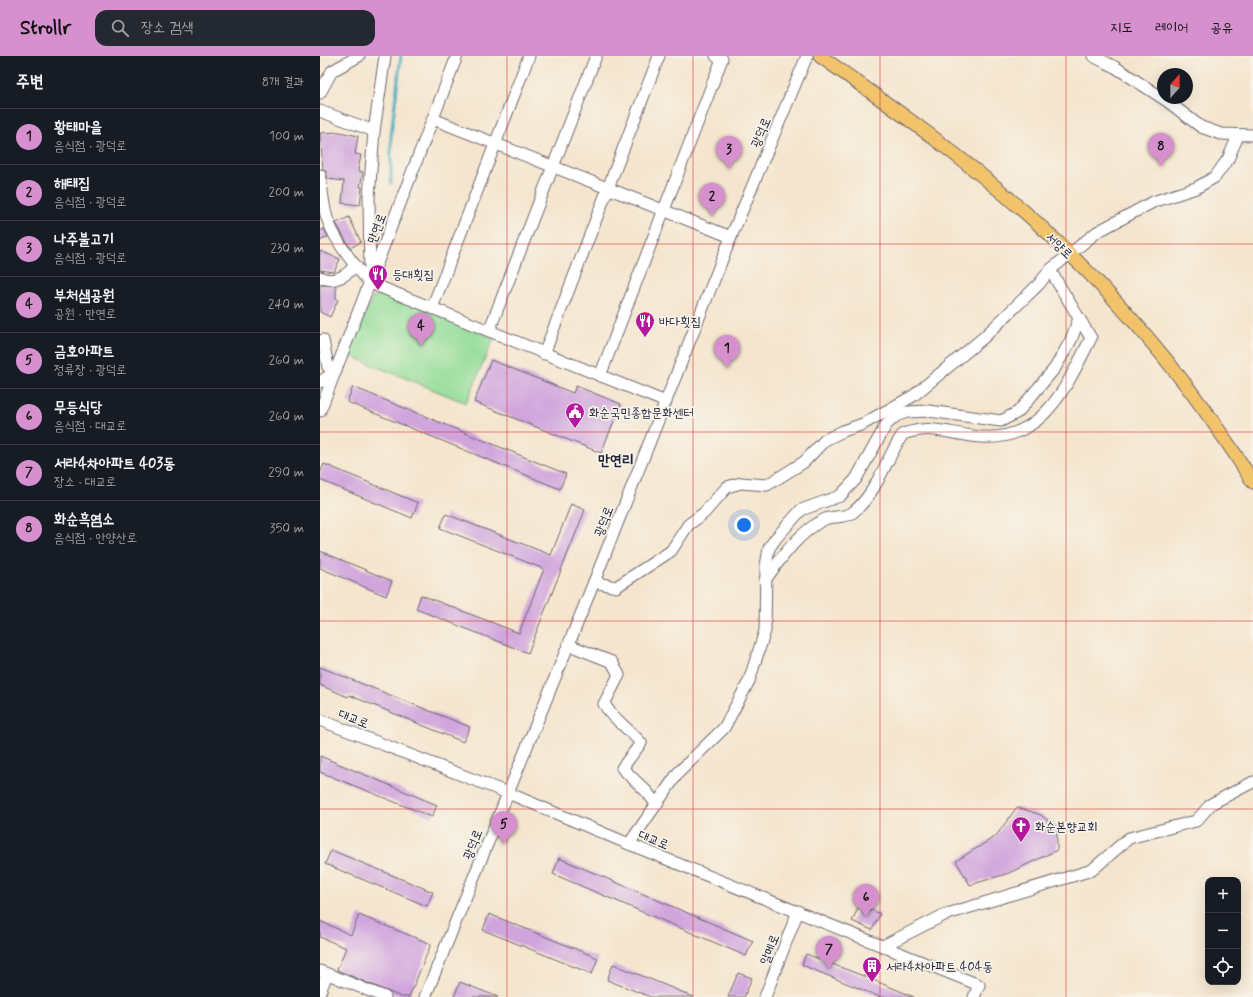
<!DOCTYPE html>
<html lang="ko">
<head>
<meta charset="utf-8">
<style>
  :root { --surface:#171b24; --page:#242831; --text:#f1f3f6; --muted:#9ea1a6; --line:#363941; --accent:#d690ce }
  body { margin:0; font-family:Mynerve,"Poor Story",sans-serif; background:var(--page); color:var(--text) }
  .controls { position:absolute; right:12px; bottom:12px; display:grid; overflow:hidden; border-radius:8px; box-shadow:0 4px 16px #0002 }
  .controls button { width:36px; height:36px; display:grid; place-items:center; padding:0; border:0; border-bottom:1px solid var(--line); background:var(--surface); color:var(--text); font:20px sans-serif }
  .compass { position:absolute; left:837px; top:12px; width:36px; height:36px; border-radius:50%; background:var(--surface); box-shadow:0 4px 16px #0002; rotate:21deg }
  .you { position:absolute; left:424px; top:469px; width:14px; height:14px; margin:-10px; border:3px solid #fff; border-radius:50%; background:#1a73e8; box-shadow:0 0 0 6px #1a73e833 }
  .badge { display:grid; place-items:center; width:26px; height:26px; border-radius:50%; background:var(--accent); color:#111; font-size:13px; font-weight:700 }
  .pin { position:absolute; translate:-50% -33px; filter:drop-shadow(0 1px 2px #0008) }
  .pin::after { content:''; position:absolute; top:21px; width:14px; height:12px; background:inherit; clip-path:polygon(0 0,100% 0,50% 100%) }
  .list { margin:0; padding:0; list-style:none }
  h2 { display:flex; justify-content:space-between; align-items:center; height:52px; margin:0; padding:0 16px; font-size:17px }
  h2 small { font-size:13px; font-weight:400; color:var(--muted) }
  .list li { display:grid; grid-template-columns:26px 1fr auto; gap:12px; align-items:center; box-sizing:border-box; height:56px; padding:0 16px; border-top:1px solid var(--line) }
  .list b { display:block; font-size:15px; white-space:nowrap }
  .list p { margin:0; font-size:13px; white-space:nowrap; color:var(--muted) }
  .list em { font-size:13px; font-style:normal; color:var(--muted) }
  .icon { flex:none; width:22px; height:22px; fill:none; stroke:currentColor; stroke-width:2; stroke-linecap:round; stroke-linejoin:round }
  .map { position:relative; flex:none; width:933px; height:941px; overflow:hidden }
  header { display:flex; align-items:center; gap:24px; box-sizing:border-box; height:56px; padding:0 20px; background:var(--accent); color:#111 }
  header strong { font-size:19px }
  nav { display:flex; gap:22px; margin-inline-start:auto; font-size:14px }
  .search { width:280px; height:36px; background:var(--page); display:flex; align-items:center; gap:10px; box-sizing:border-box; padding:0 14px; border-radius:12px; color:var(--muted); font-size:15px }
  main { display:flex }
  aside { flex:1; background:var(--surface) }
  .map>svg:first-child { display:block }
</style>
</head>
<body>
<header>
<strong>Strollr</strong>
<div class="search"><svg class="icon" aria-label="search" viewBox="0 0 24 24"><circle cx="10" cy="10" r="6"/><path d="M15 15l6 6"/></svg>장소 검색</div>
<nav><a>지도</a><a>레이어</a><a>공유</a></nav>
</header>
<main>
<aside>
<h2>주변<small>8개 결과</small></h2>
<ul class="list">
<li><span class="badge">1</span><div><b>황태마을</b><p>음식점 · 광덕로</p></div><em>100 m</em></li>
<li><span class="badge">2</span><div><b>해태집</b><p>음식점 · 광덕로</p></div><em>200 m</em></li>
<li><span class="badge">3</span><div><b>나주불고기</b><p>음식점 · 광덕로</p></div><em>230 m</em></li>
<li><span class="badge">4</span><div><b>부처샘공원</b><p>공원 · 만연로</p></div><em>240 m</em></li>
<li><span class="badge">5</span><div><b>금호아파트</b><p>정류장 · 광덕로</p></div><em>260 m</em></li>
<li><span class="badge">6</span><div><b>무등식당</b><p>음식점 · 대교로</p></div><em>260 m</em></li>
<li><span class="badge">7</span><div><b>서라4차아파트 403동</b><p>장소 · 대교로</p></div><em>290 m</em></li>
<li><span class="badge">8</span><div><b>화순흑염소</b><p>음식점 · 안양산로</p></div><em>350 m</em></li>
</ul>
</aside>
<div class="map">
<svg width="933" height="941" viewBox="0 0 933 941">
  <rect width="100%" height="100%" fill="#f7f3e8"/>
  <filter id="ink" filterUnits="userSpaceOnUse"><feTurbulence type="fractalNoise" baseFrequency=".025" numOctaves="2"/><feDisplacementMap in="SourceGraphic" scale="8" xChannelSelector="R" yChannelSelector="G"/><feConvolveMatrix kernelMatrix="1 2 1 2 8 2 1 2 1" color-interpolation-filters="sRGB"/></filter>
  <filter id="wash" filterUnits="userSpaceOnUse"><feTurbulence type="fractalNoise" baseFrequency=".012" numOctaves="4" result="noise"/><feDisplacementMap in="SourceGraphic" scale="16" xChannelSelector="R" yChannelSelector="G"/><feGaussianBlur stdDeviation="0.9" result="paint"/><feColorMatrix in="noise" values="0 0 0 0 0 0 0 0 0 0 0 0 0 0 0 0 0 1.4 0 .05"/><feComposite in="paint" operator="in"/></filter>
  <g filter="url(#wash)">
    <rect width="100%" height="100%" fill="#f5e5ce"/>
    <path fill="#94dd99" stroke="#5b806a" d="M66 237 174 282 146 347 28 299 53 241Z"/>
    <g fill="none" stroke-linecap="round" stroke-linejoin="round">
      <path stroke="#3ea9be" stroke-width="3" d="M71 127V79L81 0"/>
    </g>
    <g id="blocks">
      <g fill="#d0a4dd">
        <path d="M20 76 38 80 35 98 41 99 38 115 43 116 40 131H42L40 149 22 147 24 125 8 123 6 115 3 113 0 77Z"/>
        <path d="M29 161 41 186 30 192 16 167Z"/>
        <path d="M4 173 8 181 0 185V175Z"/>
        <path d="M0 195 20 203 14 216 0 214Z"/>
        <path d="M0 229 16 230V243L18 244 10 261 0 256Z"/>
        <path d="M171 304 253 337 256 330 301 348 281 397 154 346Z"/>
        <path d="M33 331 246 418 240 433 27 346Z"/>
        <path d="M4 408 98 447 92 462 0 424V417Z"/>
        <path d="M251 448 265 454 208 597 96 553 101 539 199 577 224 513 120 472 126 458 231 499Z"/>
        <path d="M0 495 72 525 66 540 0 512Z"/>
        <path d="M0 611 150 671 143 686 29 639 28 641 0 629Z"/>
        <path d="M0 700 117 749 112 761 0 716Z"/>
        <path d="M697 751 721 759 737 771V794L689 817 650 829 636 805 676 780Z"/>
        <path d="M11 794 113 836 107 850 5 808Z"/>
        <path d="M239 802 433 885 426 900 233 818Z"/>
        <path d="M540 848 560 858 552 874 532 865Z"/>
        <path d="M169 858 278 902 272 918 163 874Z"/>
        <path d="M39 859 111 888 89 941H81L17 914 26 892 0 881V865L31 879Z"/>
        <path d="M486 898 546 921 594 941H560L482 909Z"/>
        <path d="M293 908 374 941H331L287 924Z"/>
        <path d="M418 917 432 922 424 941H408Z"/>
        <path d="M140 926 178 941H134Z"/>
      </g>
    </g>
  </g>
  <g filter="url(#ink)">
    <use href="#blocks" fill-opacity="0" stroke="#6c666e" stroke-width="1"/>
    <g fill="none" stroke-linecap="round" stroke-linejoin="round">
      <g stroke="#6c666e" stroke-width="13">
        <g id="minor">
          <path d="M773 0 795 11 847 45 881 71 901 78 933 79"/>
          <path d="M0 37 12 15 39 0"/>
          <path d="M0 55 54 75"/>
          <path d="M113 63 411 181"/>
          <path d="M0 119C2 133 3 149 7 162 15 186 34 209 50 227L346 346"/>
          <path d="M0 221C13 228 27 220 35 209"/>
          <path d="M50 221 49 141 54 75 65 0"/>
          <path d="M112 252 209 0"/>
          <path d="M169 275 276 0"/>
          <path d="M3 284 8 311"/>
          <path d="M224 298 339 0"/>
          <path d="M280 320 402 3 396 0"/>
          <path d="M0 326 16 315"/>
          <path d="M0 355 137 0"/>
          <path d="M445 524C461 502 480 475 505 463 513 460 524 462 532 457 557 438 566 402 583 378 611 369 625 376 652 380 721 391 745 333 771 282L759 262"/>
          <path d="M274 526 296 531 351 495 368 469 384 457 407 431 421 427 447 429 484 406 505 384 523 375 543 368 593 340 663 282 719 228 730 214 777 176 833 146 876 132 895 121 908 103 918 80"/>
          <path d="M249 589 292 606 299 619 284 648C294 664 309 673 321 687L302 712 327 736 336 748"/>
          <path d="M0 664 188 737 309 788 659 929 654 941"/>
          <path d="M309 788 358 717 404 672 429 625 445 575 446 510 449 492 456 482 481 454 520 440 536 423 566 369 576 360 587 356 609 355 681 365 698 356 735 312 751 284 759 262 730 214"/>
          <path d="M563 890 624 859 772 814 809 782 876 765 891 748 933 726"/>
          <path d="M0 915 65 941"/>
          <path d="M0 936 7 918"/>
          <path d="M105 941 274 526 411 181 487 0"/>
          <path d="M445 941 478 855"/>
        </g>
      </g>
      <g stroke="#6c666e" stroke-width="15">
        <path id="major" d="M500 0C574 52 649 105 717 167 801 243 873 330 933 426"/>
      </g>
      <use href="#minor" stroke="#fff" stroke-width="11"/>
      <use href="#major" stroke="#f2c36a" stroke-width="13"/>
    </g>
  </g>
  <path fill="none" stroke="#d62828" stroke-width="1" stroke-opacity="0.55" d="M187 0V941M373 0V941M560 0V941M746 0V941M0 188H933M0 376H933M0 565H933M0 753H933"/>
  <defs>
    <g id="restaurant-pin" transform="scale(1)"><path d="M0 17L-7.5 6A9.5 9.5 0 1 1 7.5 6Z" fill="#b5179e" stroke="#f7f3e8"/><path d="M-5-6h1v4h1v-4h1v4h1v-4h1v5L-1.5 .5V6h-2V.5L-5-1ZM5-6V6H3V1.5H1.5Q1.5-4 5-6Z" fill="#fff"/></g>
    <g id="civic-pin" transform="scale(1)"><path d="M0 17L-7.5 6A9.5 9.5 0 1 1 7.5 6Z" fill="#b5179e" stroke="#f7f3e8"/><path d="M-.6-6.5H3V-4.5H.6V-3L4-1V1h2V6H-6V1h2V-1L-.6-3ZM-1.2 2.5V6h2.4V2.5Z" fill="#fff"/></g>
    <g id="church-pin" transform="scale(1)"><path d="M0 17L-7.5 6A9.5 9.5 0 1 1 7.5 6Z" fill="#b5179e" stroke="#f7f3e8"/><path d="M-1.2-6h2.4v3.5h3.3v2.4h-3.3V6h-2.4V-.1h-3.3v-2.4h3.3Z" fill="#fff"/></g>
    <g id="building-pin" transform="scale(1)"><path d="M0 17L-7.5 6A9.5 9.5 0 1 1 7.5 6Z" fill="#b5179e" stroke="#f7f3e8"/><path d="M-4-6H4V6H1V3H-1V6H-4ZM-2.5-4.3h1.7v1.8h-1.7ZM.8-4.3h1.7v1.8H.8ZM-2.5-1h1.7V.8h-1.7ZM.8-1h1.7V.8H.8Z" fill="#fff"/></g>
  </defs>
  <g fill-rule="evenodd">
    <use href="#restaurant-pin" x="58" y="218"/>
    <use href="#restaurant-pin" x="325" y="265"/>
    <use href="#civic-pin" x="255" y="356"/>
    <use href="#church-pin" x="701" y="770"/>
    <use href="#building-pin" x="552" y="910"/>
  </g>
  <g text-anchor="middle" stroke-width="3.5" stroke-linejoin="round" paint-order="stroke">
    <g font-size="13" fill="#22223b" stroke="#f7f3e8">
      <text transform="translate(440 76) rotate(-67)" y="5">광덕로</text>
      <text transform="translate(56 172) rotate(-69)" y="5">만연로</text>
      <text transform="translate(740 189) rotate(44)" y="5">서양로</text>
      <text transform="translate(283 465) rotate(-69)" y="5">광덕로</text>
      <text transform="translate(34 662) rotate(21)" y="5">대교로</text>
      <text transform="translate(334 783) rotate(22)" y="5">대교로</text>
      <text transform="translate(152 788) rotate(-68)" y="5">광덕로</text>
      <text transform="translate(449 893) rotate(-69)" y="5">알메로</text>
    </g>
    <g font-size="13" fill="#22223b" stroke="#f7f3e8" text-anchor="start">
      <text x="72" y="223">등대횟집</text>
      <text x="339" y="270">바다횟집</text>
      <text x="269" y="361">화순국민종합문화센터</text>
      <text x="715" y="775">화순본향교회</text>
      <text x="566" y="915">서라4차아파트 404동</text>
    </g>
    <g font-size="15" font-weight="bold" fill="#22223b" stroke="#f7f3e8">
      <text x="296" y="409">만연리</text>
    </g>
  </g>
</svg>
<div class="controls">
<button>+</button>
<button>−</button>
<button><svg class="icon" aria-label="locate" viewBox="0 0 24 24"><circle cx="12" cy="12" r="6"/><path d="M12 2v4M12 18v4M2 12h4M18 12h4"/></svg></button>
</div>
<svg class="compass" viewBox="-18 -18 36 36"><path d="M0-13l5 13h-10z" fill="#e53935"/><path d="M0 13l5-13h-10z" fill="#9ea1a6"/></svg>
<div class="you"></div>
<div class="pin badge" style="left:407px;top:312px">1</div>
<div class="pin badge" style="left:392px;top:160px">2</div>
<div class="pin badge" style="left:409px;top:113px">3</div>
<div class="pin badge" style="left:101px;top:290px">4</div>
<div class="pin badge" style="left:184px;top:788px">5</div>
<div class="pin badge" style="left:546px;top:861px">6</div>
<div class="pin badge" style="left:509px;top:913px">7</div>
<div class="pin badge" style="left:841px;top:110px">8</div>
</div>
</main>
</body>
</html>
